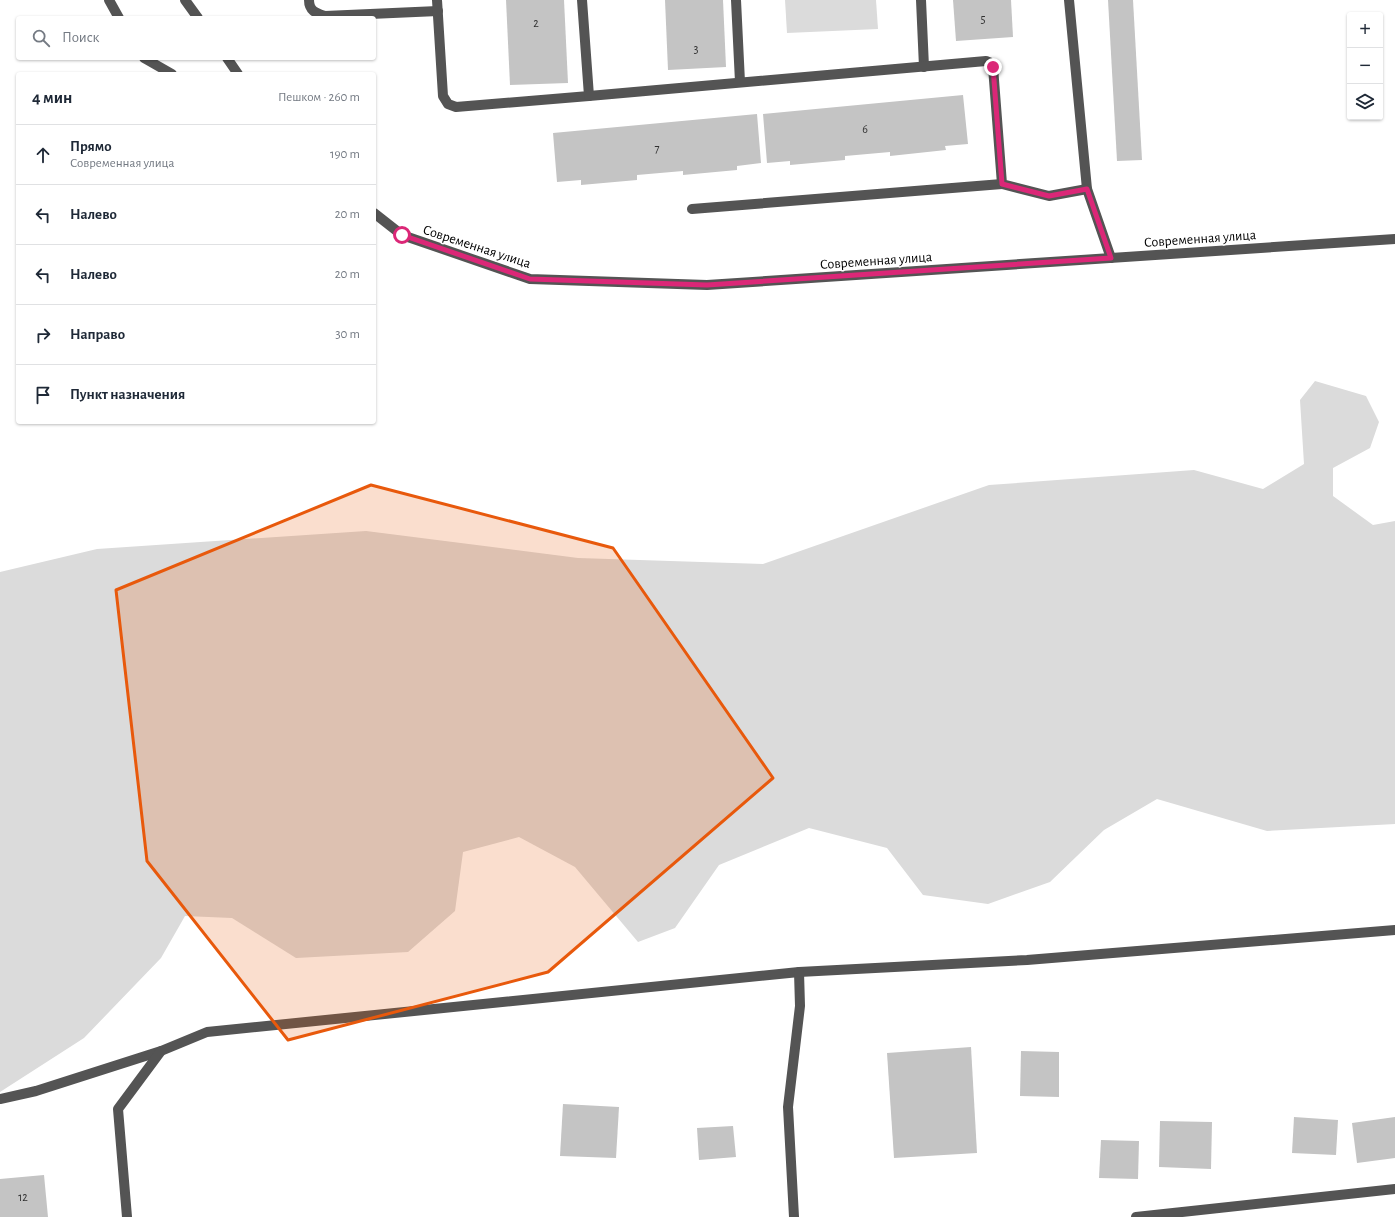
<!DOCTYPE html>
<html lang="ru">
<head>
<meta charset="utf-8">
<style>
  :root { --surface:#fff; --page:#f6f6f7; --text:#1f2937; --muted:#747a83; --line:#e0e1e3 }
  body { margin:0; font-family:"Alegreya Sans",sans-serif; background:var(--page); color:var(--text) }
  .controls { position:absolute; right:12px; top:12px; display:grid; overflow:hidden; border-radius:4px; box-shadow:0 1px 3px #0004 }
  .controls button { width:36px; height:36px; display:grid; place-items:center; padding:0; border:0; border-bottom:1px solid var(--line); background:var(--surface); color:var(--text); font:20px sans-serif }
  .stop { position:absolute; width:12px; height:12px; margin:-9px; border:3px solid #db2777; border-radius:50%; background:#fff }
  .stop.end { background:#db2777; border-color:#fff; box-shadow:0 1px 4px #0008 }
  .list { margin:0; padding:0; list-style:none }
  h2 { display:flex; justify-content:space-between; align-items:center; height:52px; margin:0; padding:0 16px; font-size:17px }
  h2 small { font-size:13px; font-weight:400; color:var(--muted) }
  .list li { display:grid; grid-template-columns:26px 1fr auto; gap:12px; align-items:center; box-sizing:border-box; height:60px; padding:0 16px; border-top:1px solid var(--line) }
  .list b { display:block; font-size:15px; white-space:nowrap }
  .list p { margin:0; font-size:13px; white-space:nowrap; color:var(--muted) }
  .list em { font-size:13px; font-style:normal; color:var(--muted) }
  .icon { flex:none; width:22px; height:22px; fill:none; stroke:currentColor; stroke-width:2; stroke-linecap:round; stroke-linejoin:round }
  .map { position:relative; flex:none; width:1395px; height:1217px; overflow:hidden }
  .search { position:absolute; background:var(--surface); box-shadow:0 1px 3px #0004; left:16px; top:16px; width:360px; height:44px; display:flex; align-items:center; gap:10px; box-sizing:border-box; padding:0 14px; border-radius:4px; color:var(--muted); font-size:15px }
  .panel { position:absolute; background:var(--surface); box-shadow:0 1px 3px #0004; left:16px; top:72px; width:360px; height:352px; border-radius:4px }
  .map>svg:first-child { display:block }
</style>
</head>
<body>
<div class="map">
<svg width="1395" height="1217" viewBox="0 0 1395 1217">
  <rect width="100%" height="100%" fill="#fff"/>
  <g fill="#dbdbdb">
    <path d="M785 0H876L878 29 787 33Z"/>
    <path d="M1315 381 1366 396 1379 422 1370 448 1333 468V496L1373 525 1395 521V824L1267 831 1157 799 1104 830 1050 882 988 904 923 895 887 848 809 828 719 865 675 928 638 942 575 867 519 837 463 852 455 911 408 952 296 958 232 918 185 916 161 958 84 1038 0 1092V572L97 549 366 531 578 558 763 564 989 485 1194 470 1263 489 1304 464 1300 400Z"/>
  </g>
  <g fill="#c4c4c4">
    <path d="M506 0H564L568 83 510 85Z"/>
    <path d="M665 0H723L726 67 668 70Z"/>
    <path d="M953 0H1011L1013 37 956 41Z"/>
    <path d="M1108 0H1133L1142 160 1117 161Z"/>
    <path d="M963 95 968 144 945 146 946 150 890 156V152L845 156V160L790 165V161L767 163 763 114Z"/>
    <path d="M757 114 761 163 737 166V170L683 175V171L637 175V180L581 185V180L557 182 553 133Z"/>
    <path d="M971 1047 977 1153 894 1158 887 1053Z"/>
    <path d="M1021 1051 1059 1052V1097L1020 1096Z"/>
    <path d="M563 1104 619 1107 616 1158 560 1156Z"/>
    <path d="M1294 1117 1338 1120 1336 1155 1292 1153Z"/>
    <path d="M1395 1117V1158L1357 1163 1352 1123Z"/>
    <path d="M1160 1121 1212 1122 1211 1169 1159 1167Z"/>
    <path d="M733 1126 736 1157 699 1160 697 1128Z"/>
    <path d="M1101 1140 1139 1141 1138 1179 1099 1178Z"/>
    <path d="M44 1175 48 1217H0V1179Z"/>
  </g>
  <g fill="none" stroke-linecap="round" stroke-linejoin="round">
    <g stroke="#545454" stroke-width="10">
      <path d="M109 0 119 18"/>
      <path d="M185 0 198 18"/>
      <path d="M309 0C309 11 316 13 325 16L438 11"/>
      <path d="M437 0 443 96 448 104 456 107 589 96 582 0"/>
      <path d="M736 0 740 82"/>
      <path d="M921 0 924 67"/>
      <path d="M1069 0 1087 189 1111 258"/>
      <path d="M144 58 172 74"/>
      <path d="M227 58 238 74"/>
      <path d="M589 96 986 61 991 63 993 67 1002 184 1049 196 1087 189"/>
      <path d="M692 209 1002 184"/>
      <path d="M374 213 402 235 530 279 707 285 1395 239"/>
      <path d="M0 1099 36 1091 161 1051"/>
      <path d="M127 1217 118 1109 161 1051 207 1032 799 972 1027 960 1395 930"/>
      <path d="M794 1217 788 1107 800 1006 799 972"/>
      <path d="M1136 1217 1395 1189"/>
    </g>
  </g>
  <g fill="none" stroke-linecap="round" stroke-linejoin="round">
    <path stroke="#db2777" stroke-width="5" d="M402 235 530 279 707 285 1111 258 1087 189 1049 196 1002 184 993 67"/>
  </g>
  <path fill="#e8590c" fill-opacity="0.2" stroke="#e8590c" stroke-width="3" stroke-linejoin="round" d="M371 485 613 548 773 778 548 972 288 1040 147 861 116 590Z"/>
  <g text-anchor="middle" stroke-width="3" stroke-linejoin="round" paint-order="stroke">
    <g font-size="12" fill="#313131">
      <text x="983" y="23">5</text>
      <text x="536" y="27">2</text>
      <text x="696" y="53">3</text>
      <text x="865" y="133">6</text>
      <text x="657" y="152">7</text>
      <text x="23" y="1201">12</text>
    </g>
    <g font-size="14" fill="#000" stroke="#fff">
      <text transform="translate(1200 238) rotate(-4)" y="5">Современная улица</text>
      <text transform="translate(477 246) rotate(18)" y="5">Современная улица</text>
      <text transform="translate(876 260) rotate(-4)" y="5">Современная улица</text>
    </g>
  </g>
</svg>
<div class="controls">
<button>+</button>
<button>−</button>
<button><svg class="icon" aria-label="layers" viewBox="0 0 24 24"><path d="M12 4l9 5-9 5-9-5zM3 14l9 5 9-5"/></svg></button>
</div>
<div class="stop" style="left:402px;top:235px"></div>
<div class="stop end" style="left:993px;top:67px"></div>
<div class="search"><svg class="icon" aria-label="search" viewBox="0 0 24 24"><circle cx="10" cy="10" r="6"/><path d="M15 15l6 6"/></svg>Поиск</div>
<section class="panel">
<h2>4 мин<small>Пешком · 260 m</small></h2>
<ul class="list">
<li><svg class="icon" aria-label="ahead" viewBox="0 0 24 24"><path d="M12 20V5M6 11l6-6 6 6"/></svg><div><b>Прямо</b><p>Современная улица</p></div><em>190 m</em></li>
<li><svg class="icon" aria-label="left" viewBox="0 0 24 24"><path d="M17 20v-9H6M10 6l-5 5 5 5"/></svg><div><b>Налево</b></div><em>20 m</em></li>
<li><svg class="icon" aria-label="left" viewBox="0 0 24 24"><path d="M17 20v-9H6M10 6l-5 5 5 5"/></svg><div><b>Налево</b></div><em>20 m</em></li>
<li><svg class="icon" aria-label="right" viewBox="0 0 24 24"><path d="M7 20v-9h11M14 6l5 5-5 5"/></svg><div><b>Направо</b></div><em>30 m</em></li>
<li><svg class="icon" aria-label="arrive" viewBox="0 0 24 24"><path d="M6 21V4h12l-3 4 3 4H6"/></svg><div><b>Пункт назначения</b></div></li>
</ul>
</section>
</div>
</body>
</html>
